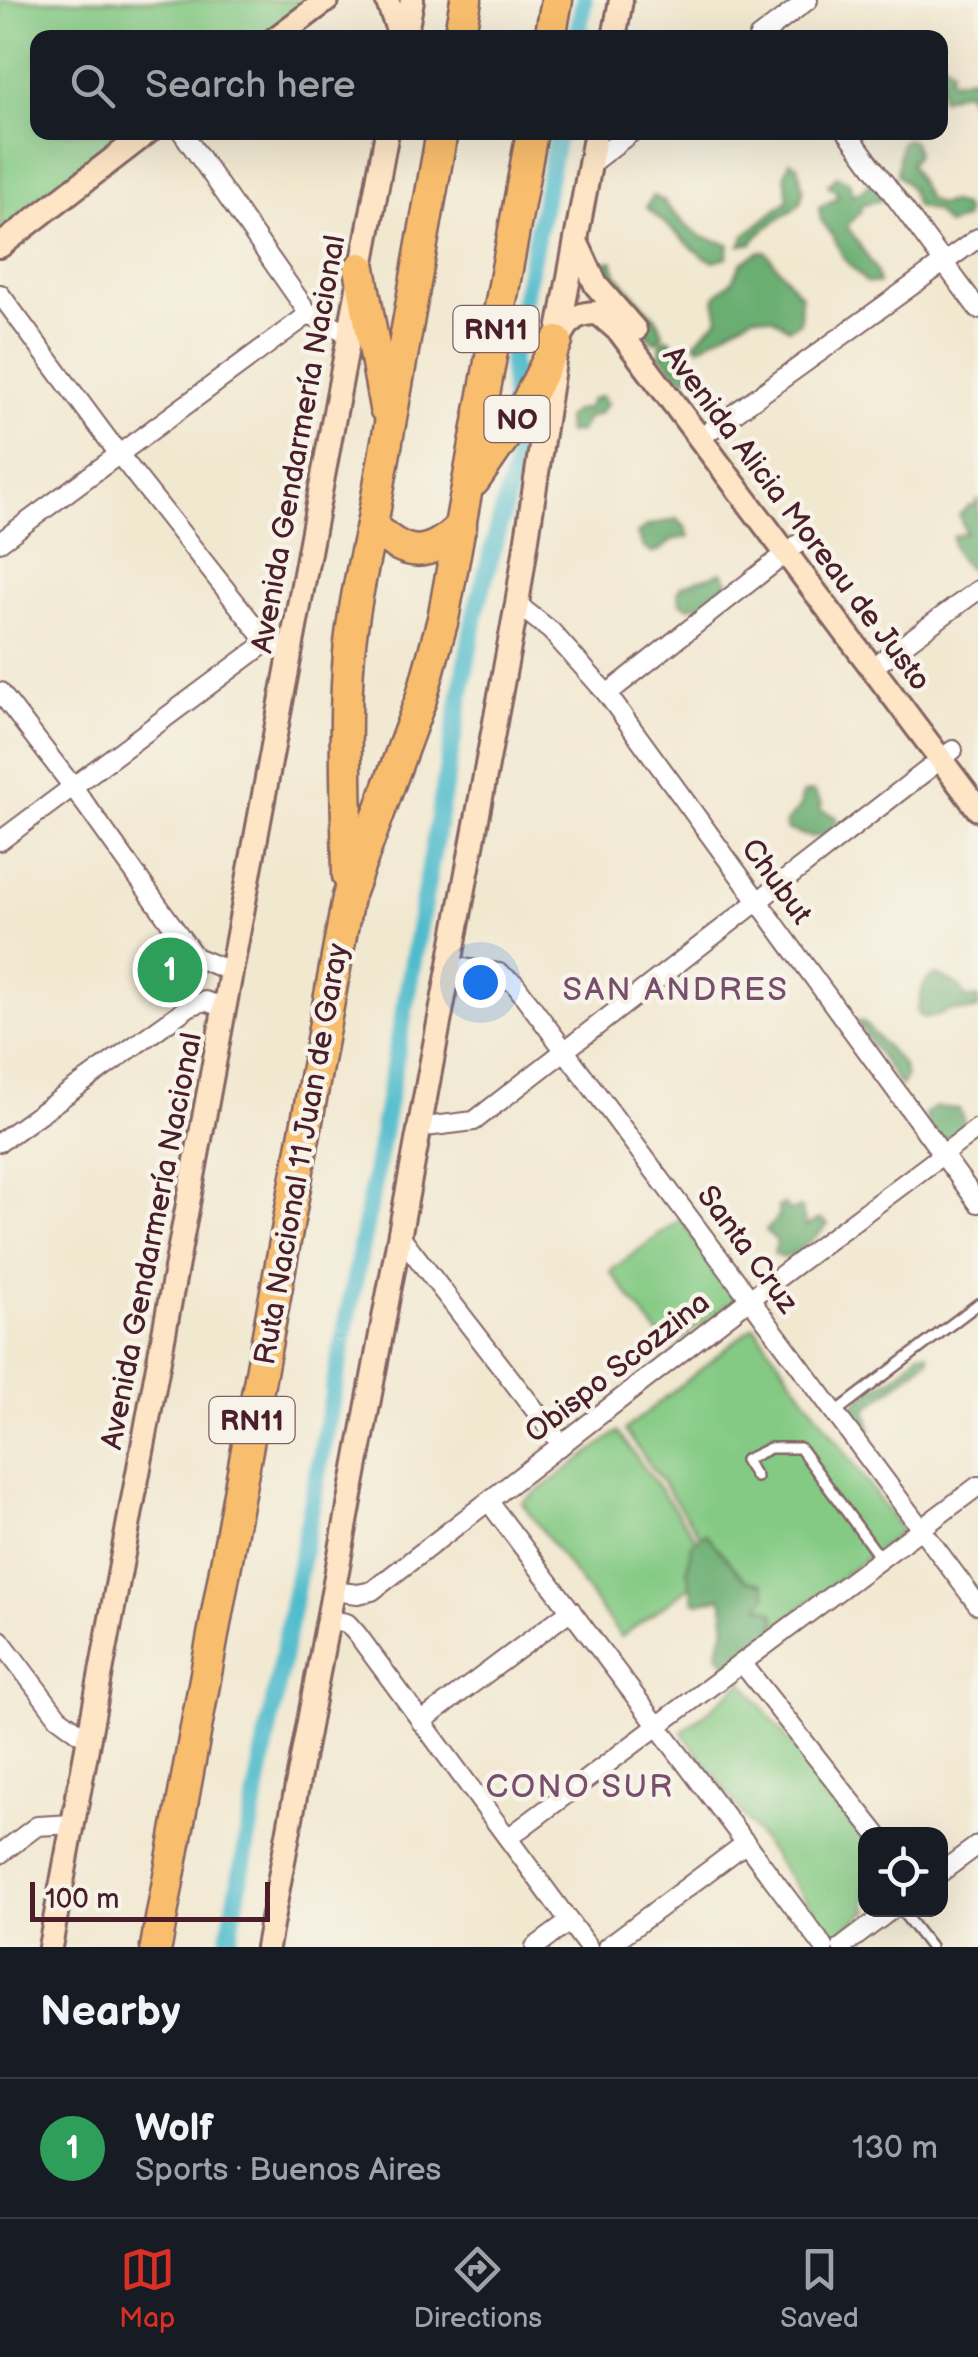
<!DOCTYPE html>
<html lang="en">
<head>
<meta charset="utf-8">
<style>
  :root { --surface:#171b24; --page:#20242c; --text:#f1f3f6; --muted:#9ea1a6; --line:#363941; --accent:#d93025 }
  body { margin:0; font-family:"Balsamiq Sans",sans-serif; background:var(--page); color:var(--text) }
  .controls { position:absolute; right:30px; bottom:30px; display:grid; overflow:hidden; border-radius:20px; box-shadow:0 10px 40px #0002 }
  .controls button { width:90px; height:90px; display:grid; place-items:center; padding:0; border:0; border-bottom:2px solid var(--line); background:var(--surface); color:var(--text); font:50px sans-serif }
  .scale { position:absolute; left:30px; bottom:25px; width:240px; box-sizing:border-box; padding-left:10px; border:5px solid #4a1f2b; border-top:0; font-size:28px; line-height:35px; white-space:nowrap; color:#4a1f2b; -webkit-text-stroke:8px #f7f3e8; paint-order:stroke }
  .you { position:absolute; left:480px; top:982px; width:35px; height:35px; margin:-25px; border:8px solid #fff; border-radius:50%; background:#1a73e8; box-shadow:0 0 0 15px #1a73e833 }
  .badge { display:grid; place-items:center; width:65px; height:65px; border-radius:50%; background:var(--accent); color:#fff; font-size:32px; font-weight:700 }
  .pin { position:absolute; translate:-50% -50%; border:5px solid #fff; box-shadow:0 2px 10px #0006 }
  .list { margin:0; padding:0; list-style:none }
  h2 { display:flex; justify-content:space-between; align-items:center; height:130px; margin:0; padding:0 40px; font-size:42px }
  h2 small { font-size:32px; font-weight:400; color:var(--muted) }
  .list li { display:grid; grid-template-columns:65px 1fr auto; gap:30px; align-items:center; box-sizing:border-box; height:140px; padding:0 40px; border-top:2px solid var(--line) }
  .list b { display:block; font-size:38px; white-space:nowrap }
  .list p { margin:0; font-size:32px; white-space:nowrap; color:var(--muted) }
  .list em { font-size:32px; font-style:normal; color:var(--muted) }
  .icon { flex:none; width:55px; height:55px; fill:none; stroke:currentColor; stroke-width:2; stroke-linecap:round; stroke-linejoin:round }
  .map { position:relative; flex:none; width:978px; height:1947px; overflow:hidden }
  .search { position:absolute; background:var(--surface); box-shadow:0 10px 40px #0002; left:30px; right:30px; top:30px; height:110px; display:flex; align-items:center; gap:25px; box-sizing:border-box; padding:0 35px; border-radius:20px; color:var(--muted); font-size:38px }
  .sheet { height:270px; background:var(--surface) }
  nav { display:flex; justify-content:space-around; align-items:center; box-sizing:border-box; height:140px; border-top:2px solid var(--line); background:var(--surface); font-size:28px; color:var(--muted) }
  nav a { display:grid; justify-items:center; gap:5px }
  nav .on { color:var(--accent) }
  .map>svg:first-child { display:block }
</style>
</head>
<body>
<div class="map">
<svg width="978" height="1947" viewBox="0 0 978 1947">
  <rect width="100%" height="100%" fill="#f7f3e8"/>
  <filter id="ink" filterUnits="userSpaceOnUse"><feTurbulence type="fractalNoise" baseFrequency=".01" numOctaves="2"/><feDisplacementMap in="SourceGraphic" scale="20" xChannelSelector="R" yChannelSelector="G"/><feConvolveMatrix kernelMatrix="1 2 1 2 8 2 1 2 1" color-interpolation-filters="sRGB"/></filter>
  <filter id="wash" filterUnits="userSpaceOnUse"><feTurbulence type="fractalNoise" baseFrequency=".0048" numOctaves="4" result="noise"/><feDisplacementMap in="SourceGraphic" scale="40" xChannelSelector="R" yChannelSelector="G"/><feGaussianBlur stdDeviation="2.25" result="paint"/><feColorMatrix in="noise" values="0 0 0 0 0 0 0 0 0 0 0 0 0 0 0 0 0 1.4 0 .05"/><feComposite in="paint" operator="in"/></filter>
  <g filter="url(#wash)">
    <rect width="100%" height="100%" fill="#f1e8d0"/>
    <g fill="#84ca84" stroke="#677458" stroke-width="2.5">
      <path d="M0 0H322L271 37 38 38V132L141 133 0 236Z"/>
      <path d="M681 1219 736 1299 669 1348 610 1271Z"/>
      <path d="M754 1326 902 1531 769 1633 625 1430Z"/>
      <path d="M618 1432 717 1567 621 1637 522 1503Z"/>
      <path d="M743 1682 865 1838 866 1910H869L834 1938 682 1732Z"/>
    </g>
    <g fill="#6bae72" stroke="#5a664e" stroke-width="2.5">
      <path d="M940 57 952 70 949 75 952 81 970 77 978 79V114L965 90 941 99Z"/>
      <path d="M906 139 913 141 917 153 910 164 927 198 938 205 951 202 963 207 966 213 964 219 947 225 934 211 916 206 910 188 897 174 901 143Z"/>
      <path d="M790 161 798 166 803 191 800 204C784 217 763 226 752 243L740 245 746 234 788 200 785 174Z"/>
      <path d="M837 176 849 182 853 195 864 189 874 180 891 197 861 205 860 212 847 226 876 270 879 283 866 282 844 259 833 236 821 220 819 207 836 199 838 193 828 185Z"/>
      <path d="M653 196 665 201 663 202 691 230 702 237 729 244 727 257 714 261 702 256 646 207Z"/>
      <path d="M760 251 766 252 801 296 800 322 789 328 773 318 754 315 699 347 695 342 719 318 715 300 718 293 733 280 742 262Z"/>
      <path d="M612 261 617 275 658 321 663 334 657 341 654 342C636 323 619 287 599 276L598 267 602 262Z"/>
      <path d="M668 338 687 356 693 372 686 378 680 376 660 354 661 341Z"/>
      <path d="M601 396 607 403 599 414 587 418 580 432 567 433 566 418 574 411 587 408 591 400Z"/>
      <path d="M978 498V573C963 568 951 552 953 536L966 533 959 515 969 506 975 505Z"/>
      <path d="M677 519 686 528 689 537 671 540 662 549 653 553 644 548 637 534 647 526Z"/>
      <path d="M722 572 729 583 715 592 707 603 688 607 680 602 678 592 681 586Z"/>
      <path d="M807 792H814L822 804 819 809 836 817 838 824 830 834 810 837 786 829V822L800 808 802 795Z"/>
      <path d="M938 975 960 987 966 998H978V1009C967 1013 963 1010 953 1010 939 1012 935 1021 920 1016L917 1010C924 994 918 980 938 975Z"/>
      <path d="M856 1021 863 1022 902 1064 906 1077 901 1087Z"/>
      <path d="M936 1107 959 1109 964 1121 961 1134 941 1141 928 1127 925 1114Z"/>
      <path d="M784 1204 789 1211 801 1208 806 1226 820 1219 828 1224C822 1235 803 1244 794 1255L783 1258 774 1254 777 1241 766 1231 779 1216 778 1207Z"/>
      <path d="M919 1353H928L929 1359 866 1409 871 1430 861 1431 850 1423C849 1396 874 1389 894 1377 903 1372 911 1360 919 1353Z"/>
      <path d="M705 1533 741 1575 747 1580 763 1583 767 1596 759 1605 774 1612 776 1621 771 1639 727 1665 717 1652 726 1625 722 1597 699 1603 694 1601 687 1571 691 1544Z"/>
    </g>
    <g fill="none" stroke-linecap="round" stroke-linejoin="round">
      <g stroke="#50bbcc" stroke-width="18">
        <path d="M577 38 584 0"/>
        <path d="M514 409 511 358 558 132"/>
        <path d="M227 1947 371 1195 476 610 516 464 515 435"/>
      </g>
    </g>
  </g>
  <g filter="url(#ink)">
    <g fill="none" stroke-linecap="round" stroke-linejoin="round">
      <g stroke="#846565" stroke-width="14">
        <g id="lane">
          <path d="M836 1412 978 1304"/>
          <path d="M756 1477 745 1460 770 1448H800L881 1559"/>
          <path d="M901 1910 930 1947"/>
        </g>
      </g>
      <g stroke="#846565" stroke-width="22">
        <g id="street">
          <path d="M758 38 808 0"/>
          <path d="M182 132 309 314 347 333"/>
          <path d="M847 132 978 309"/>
          <path d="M590 164 632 132"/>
          <path d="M0 294 118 453 267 642 291 648"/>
          <path d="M700 438 978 238"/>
          <path d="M0 542 309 314"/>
          <path d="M517 604 551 631 607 694 978 1203"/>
          <path d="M872 668 978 590"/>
          <path d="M0 692 73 787 195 957 232 972"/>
          <path d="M607 694 798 544"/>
          <path d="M0 841 267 642"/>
          <path d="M448 966 499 973 515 984 978 1605"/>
          <path d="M417 1128 474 1121 953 750"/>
          <path d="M0 1142 190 1006 205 1001 225 1008"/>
          <path d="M398 1233 562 1445"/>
          <path d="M489 1502 824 1947"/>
          <path d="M332 1591 358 1594 372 1591 751 1298 978 1128"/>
          <path d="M327 1619 347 1623 357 1634 588 1947"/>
          <path d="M0 1640 58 1717 88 1739"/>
          <path d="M742 1663 877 1834"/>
          <path d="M421 1722 571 1610"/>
          <path d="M508 1838 978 1486"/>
          <path d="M0 1854 37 1826 73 1824"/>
          <path d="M940 1873 978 1845"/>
          <path d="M535 1947 569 1922"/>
          <path d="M607 1947 746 1843"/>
          <path d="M842 1947 891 1910"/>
        </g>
      </g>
      <g stroke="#846565" stroke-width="28">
        <g id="secondary">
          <path d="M387 0 401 38"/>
          <path d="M276 38 327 0"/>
          <path d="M405 38 412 0"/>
          <path d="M614 38 621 0"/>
          <path d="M576 241 596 285 635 330"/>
          <path d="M0 246 148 132"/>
          <path d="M560 338C570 319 576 313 598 313L620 332 978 809"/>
          <path d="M50 1947 387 132"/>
          <path d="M267 1947 517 604 557 342 596 132"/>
        </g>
      </g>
      <g stroke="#846565" stroke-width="35">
        <g id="highway">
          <path d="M459 38 466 0"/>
          <path d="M550 38 557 0"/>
          <path d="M360 268 385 408"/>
          <path d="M474 481 523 410 557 342"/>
          <path d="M372 525C405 558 428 560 461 526"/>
          <path d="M348 876C347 802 343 727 349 653 353 610 362 568 372 525L442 132"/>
          <path d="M156 1947 348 897 421 699 443 619 532 132"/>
        </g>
      </g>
      <use href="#lane" stroke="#fff" stroke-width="9"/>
      <use href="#street" stroke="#fff" stroke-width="18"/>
      <use href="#secondary" stroke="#fde5c5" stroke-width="22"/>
      <use href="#highway" stroke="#f9be6d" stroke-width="30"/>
    </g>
  </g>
  <g text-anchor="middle" stroke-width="9" stroke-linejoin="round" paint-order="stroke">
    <g fill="#f7f3e8" stroke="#7e5f64" stroke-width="2.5">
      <rect x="453.5" y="306" width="85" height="46" rx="8"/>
      <rect x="484.5" y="396" width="65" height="46" rx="8"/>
      <rect x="209.5" y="1397" width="85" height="46" rx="8"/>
    </g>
    <g font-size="28" font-weight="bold" fill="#4a1f2b">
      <text x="496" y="339">RN11</text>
      <text x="517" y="429">NO</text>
      <text x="252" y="1430">RN11</text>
    </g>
    <g font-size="30" fill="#4a1f2b" stroke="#f7f3e8">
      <text transform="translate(298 444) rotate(-80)" y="10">Avenida Gendarmería Nacional</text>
      <text transform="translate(797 518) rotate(53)" y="10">Avenida Alicia Moreau de Justo</text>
      <text transform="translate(777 881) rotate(54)" y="10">Chubut</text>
      <text transform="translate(301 1154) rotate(-80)" y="10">Ruta Nacional 11 Juan de Garay</text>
      <text transform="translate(151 1241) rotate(-79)" y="10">Avenida Gendarmería Nacional</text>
      <text transform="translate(748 1249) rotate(54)" y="10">Santa Cruz</text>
      <text transform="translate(617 1367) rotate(-38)" y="10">Obispo Scozzina</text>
    </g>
    <g font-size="32" letter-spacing="2.5" fill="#784e6d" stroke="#f7f3e8">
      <text x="676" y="1000">SAN ANDRES</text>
      <text x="580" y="1797">CONO SUR</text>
    </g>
  </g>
</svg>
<div class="controls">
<button><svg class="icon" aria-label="locate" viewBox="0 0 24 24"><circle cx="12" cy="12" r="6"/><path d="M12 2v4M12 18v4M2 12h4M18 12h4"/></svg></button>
</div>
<div class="scale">100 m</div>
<div class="you"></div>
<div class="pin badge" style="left:170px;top:970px;background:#2e9e5b">1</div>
<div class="search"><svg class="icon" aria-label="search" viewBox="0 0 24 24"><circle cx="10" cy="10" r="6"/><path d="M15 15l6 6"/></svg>Search here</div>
</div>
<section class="sheet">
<h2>Nearby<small></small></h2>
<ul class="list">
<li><span class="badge" style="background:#2e9e5b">1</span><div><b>Wolf</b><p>Sports · Buenos Aires</p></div><em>130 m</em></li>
</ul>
</section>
<nav>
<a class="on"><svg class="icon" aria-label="map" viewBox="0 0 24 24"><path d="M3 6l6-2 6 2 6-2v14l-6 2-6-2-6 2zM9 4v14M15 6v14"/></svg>Map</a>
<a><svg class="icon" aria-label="directions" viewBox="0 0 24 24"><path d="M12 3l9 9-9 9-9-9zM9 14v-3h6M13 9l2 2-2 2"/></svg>Directions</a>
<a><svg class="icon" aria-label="saved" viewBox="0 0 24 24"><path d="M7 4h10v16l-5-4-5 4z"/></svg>Saved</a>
</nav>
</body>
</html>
